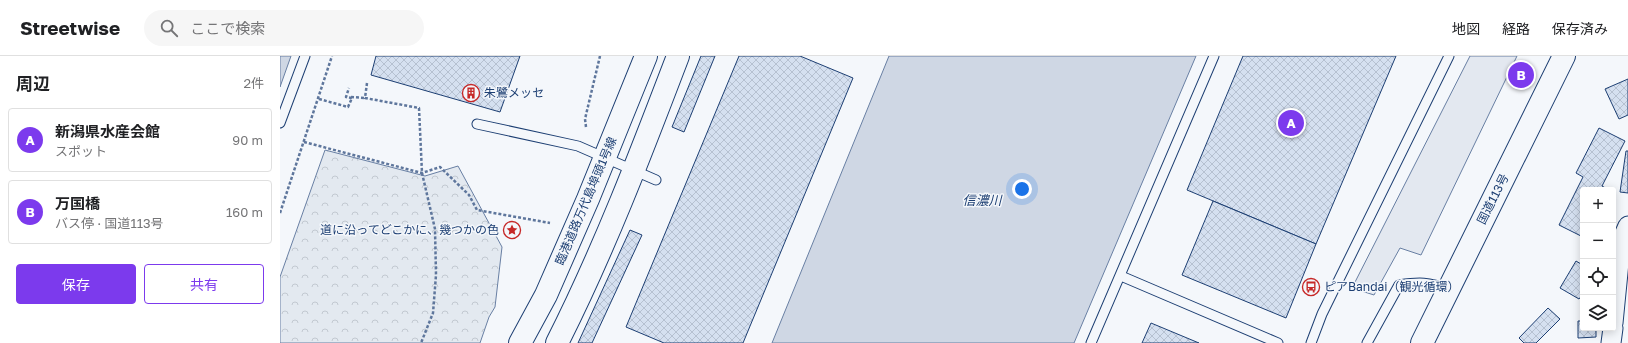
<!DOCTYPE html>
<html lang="ja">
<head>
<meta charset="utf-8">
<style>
  :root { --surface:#fff; --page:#f6f6f6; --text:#202124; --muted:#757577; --line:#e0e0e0; --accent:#7c3aed }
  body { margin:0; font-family:"Golos Text","Noto Sans JP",sans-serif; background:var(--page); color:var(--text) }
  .controls { position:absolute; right:12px; bottom:12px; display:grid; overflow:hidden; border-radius:4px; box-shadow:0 2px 10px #0003 }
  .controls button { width:36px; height:36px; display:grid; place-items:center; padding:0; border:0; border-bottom:1px solid var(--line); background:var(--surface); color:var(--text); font:20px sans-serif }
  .you { position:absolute; left:742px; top:133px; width:14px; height:14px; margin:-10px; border:3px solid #fff; border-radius:50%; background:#1a73e8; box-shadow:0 0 0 6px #1a73e833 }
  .badge { display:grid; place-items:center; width:26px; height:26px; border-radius:50%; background:var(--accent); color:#fff; font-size:13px; font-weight:700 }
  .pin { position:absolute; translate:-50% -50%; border:2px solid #fff; box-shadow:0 1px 4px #0006 }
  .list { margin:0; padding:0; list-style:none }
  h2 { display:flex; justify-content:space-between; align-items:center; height:52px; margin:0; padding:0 16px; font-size:17px }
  h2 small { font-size:13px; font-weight:400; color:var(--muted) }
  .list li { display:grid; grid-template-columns:26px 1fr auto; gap:12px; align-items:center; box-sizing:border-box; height:64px; margin:0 8px 8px; padding:0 8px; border:1px solid var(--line); border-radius:4px }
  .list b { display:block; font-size:15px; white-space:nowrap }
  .list p { margin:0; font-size:13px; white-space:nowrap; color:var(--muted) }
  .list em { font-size:13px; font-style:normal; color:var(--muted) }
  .actions { display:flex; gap:8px; padding:12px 16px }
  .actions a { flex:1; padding:9px 0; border:1px solid var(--accent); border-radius:4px; text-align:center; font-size:14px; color:var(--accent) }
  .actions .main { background:var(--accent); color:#fff }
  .icon { flex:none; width:22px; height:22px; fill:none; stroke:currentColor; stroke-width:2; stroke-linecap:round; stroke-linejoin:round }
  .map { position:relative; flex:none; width:1348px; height:287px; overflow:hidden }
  header { display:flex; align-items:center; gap:24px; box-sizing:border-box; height:56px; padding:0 20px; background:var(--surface); border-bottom:1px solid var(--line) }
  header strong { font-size:19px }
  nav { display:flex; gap:22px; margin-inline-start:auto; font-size:14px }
  .search { width:280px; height:36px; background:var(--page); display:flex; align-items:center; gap:10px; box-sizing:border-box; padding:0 14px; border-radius:22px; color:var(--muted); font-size:15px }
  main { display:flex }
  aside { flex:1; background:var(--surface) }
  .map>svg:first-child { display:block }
</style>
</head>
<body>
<header>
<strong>Streetwise</strong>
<div class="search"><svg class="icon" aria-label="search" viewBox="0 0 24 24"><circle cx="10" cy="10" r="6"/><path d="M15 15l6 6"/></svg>ここで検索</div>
<nav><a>地図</a><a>経路</a><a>保存済み</a></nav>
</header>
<main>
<aside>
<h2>周辺<small>2件</small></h2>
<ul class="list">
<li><span class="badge">A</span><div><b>新潟県水産会館</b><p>スポット</p></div><em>90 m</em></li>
<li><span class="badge">B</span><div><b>万国橋</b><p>バス停 · 国道113号</p></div><em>160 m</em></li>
</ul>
<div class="actions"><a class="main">保存</a><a>共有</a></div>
</aside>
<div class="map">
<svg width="1348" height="287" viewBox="0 0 1348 287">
  <defs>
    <pattern id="forest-crowns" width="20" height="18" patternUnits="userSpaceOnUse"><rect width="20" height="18" fill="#e3e9f0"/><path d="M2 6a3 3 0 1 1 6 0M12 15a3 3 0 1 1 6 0" fill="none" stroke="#c2c9d1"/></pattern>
    <pattern id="building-cross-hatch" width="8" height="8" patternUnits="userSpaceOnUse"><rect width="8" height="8" fill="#d5e0f0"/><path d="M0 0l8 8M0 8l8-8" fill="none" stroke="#b6c1d1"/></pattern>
  </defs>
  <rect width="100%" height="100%" fill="#f4f7fb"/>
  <path fill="url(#forest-crowns)" stroke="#687fa3" d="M45 94 145 120 178 110 222 191 215 251 209 261 200 287H0V221Z"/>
  <path fill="#e3e8f0" stroke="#687fa3" d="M1190 0H1237L1141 199 1120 192 1094 239 1072 232Z"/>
  <g fill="#cfd7e4" stroke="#687fa3">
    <path d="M0 0H11L0 31Z"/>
    <path d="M609 0H916L794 287H492Z"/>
  </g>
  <g fill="url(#building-cross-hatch)" stroke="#1d3f73">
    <path d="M96 0H240L220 56 91 19Z"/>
    <path d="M421 0H435L404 76 392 71Z"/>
    <path d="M459 0H520L573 22 463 287H384L346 271Z"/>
    <path d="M963 0H1116L1036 188 907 134Z"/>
    <path d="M1348 23V59L1339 63 1325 33Z"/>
    <path d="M1319 72 1345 85 1322 130 1329 134H1303V181L1279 169 1303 121 1296 117Z"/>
    <path d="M1346 95H1348V137L1340 136Z"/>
    <path d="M933 145 1036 188 1006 262 902 219Z"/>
    <path d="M350 174 362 179 312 287H298Z"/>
    <path d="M1303 204V238L1299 243 1280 232 1296 205 1301 208Z"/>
    <path d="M1268 252 1280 263 1256 287H1244L1239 282Z"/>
    <path d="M1298 265H1303V272H1316V281L1298 282Z"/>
    <path d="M871 267 919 287H862Z"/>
  </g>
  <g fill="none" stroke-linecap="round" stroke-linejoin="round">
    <g stroke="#1d3f73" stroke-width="11">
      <g id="service">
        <path d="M0 67 25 0"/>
        <path d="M197 68 298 90 376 124"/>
        <path d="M841 220 998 287"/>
        <path d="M811 287 934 0"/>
        <path d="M1031 287 1042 258 1169 0"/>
        <path d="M1087 287 1119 229C1139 226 1149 226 1168 233"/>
      </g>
    </g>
    <g stroke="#1d3f73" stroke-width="21">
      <g id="minor">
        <path d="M1333 267 1341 186 1348 170"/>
        <path d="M1331 287 1333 272"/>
      </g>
    </g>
    <g stroke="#1d3f73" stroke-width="24">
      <g id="tertiary">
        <path d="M240 287 266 239 308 143 366 0"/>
        <path d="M277 287C324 194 361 97 398 0"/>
      </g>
    </g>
    <g stroke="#1d3f73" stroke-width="24">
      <path id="trunk" d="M1142 287 1284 0"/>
    </g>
    <g stroke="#5e769c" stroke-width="2.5" stroke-dasharray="3 2" stroke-linecap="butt">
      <path d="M87 27 85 42 139 52 142 117 155 173 156 219 153 257 141 287"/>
      <path d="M71 41 85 42"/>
      <path d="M39 43 68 51 72 42 66 41 69 32"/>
      <path d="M306 71 305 63 320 0"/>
      <path d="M24 86 142 117 160 111 189 139 197 154 270 167"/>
      <path d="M0 157 52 0"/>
    </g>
    <use href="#service" stroke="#f4f7fb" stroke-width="9"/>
    <use href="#minor" stroke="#f4f7fb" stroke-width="19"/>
    <use href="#tertiary" stroke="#f4f7fb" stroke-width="22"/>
    <use href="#trunk" stroke="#f4f7fb" stroke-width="22"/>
  </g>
  <defs>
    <g id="building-ring" transform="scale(0.9)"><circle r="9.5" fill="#f4f7fb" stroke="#c62828" stroke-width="1.5"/><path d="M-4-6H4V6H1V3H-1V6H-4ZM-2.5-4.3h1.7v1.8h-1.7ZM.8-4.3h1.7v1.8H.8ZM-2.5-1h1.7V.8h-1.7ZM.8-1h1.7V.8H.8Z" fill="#c62828"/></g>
    <g id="sight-ring" transform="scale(0.9)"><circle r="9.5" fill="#f4f7fb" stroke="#c62828" stroke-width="1.5"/><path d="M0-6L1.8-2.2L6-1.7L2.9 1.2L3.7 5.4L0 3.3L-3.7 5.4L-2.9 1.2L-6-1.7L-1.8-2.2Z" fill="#c62828"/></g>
    <g id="bus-ring" transform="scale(0.9)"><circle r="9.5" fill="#f4f7fb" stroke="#c62828" stroke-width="1.5"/><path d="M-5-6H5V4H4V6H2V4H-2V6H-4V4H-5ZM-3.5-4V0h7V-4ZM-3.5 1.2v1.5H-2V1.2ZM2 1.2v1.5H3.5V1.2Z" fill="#c62828"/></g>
  </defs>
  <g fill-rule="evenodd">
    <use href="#building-ring" x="191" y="37"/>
    <use href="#sight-ring" x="232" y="174"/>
    <use href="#bus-ring" x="1031" y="231"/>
  </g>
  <g text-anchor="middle" stroke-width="3" stroke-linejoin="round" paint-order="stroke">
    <g font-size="12" fill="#1d3f73" stroke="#f4f7fb" text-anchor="start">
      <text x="204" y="41">朱鷺メッセ</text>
      <text x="219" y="178" text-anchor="end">道に沿ってどこかに、幾つかの色</text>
      <text x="1044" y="235">ピアBandai（観光循環）</text>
    </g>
    <g font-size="12" fill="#1d3f73" stroke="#f4f7fb">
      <text transform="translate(1213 143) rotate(-63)" y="4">国道113号</text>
      <text transform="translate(306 145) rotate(-67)" y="4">臨港道路万代島埠頭1号線</text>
    </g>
    <g font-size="13" font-style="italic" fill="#1d3f73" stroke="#f4f7fb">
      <text x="702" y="149">信濃川</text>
    </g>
  </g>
</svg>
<div class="controls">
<button>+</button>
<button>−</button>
<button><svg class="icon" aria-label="locate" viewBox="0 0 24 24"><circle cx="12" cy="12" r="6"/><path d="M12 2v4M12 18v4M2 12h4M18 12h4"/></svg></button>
<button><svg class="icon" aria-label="layers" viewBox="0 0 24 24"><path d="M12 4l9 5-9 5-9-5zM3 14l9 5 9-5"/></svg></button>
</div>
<div class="you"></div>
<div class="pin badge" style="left:1011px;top:67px">A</div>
<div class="pin badge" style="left:1241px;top:19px">B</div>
</div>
</main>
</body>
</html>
